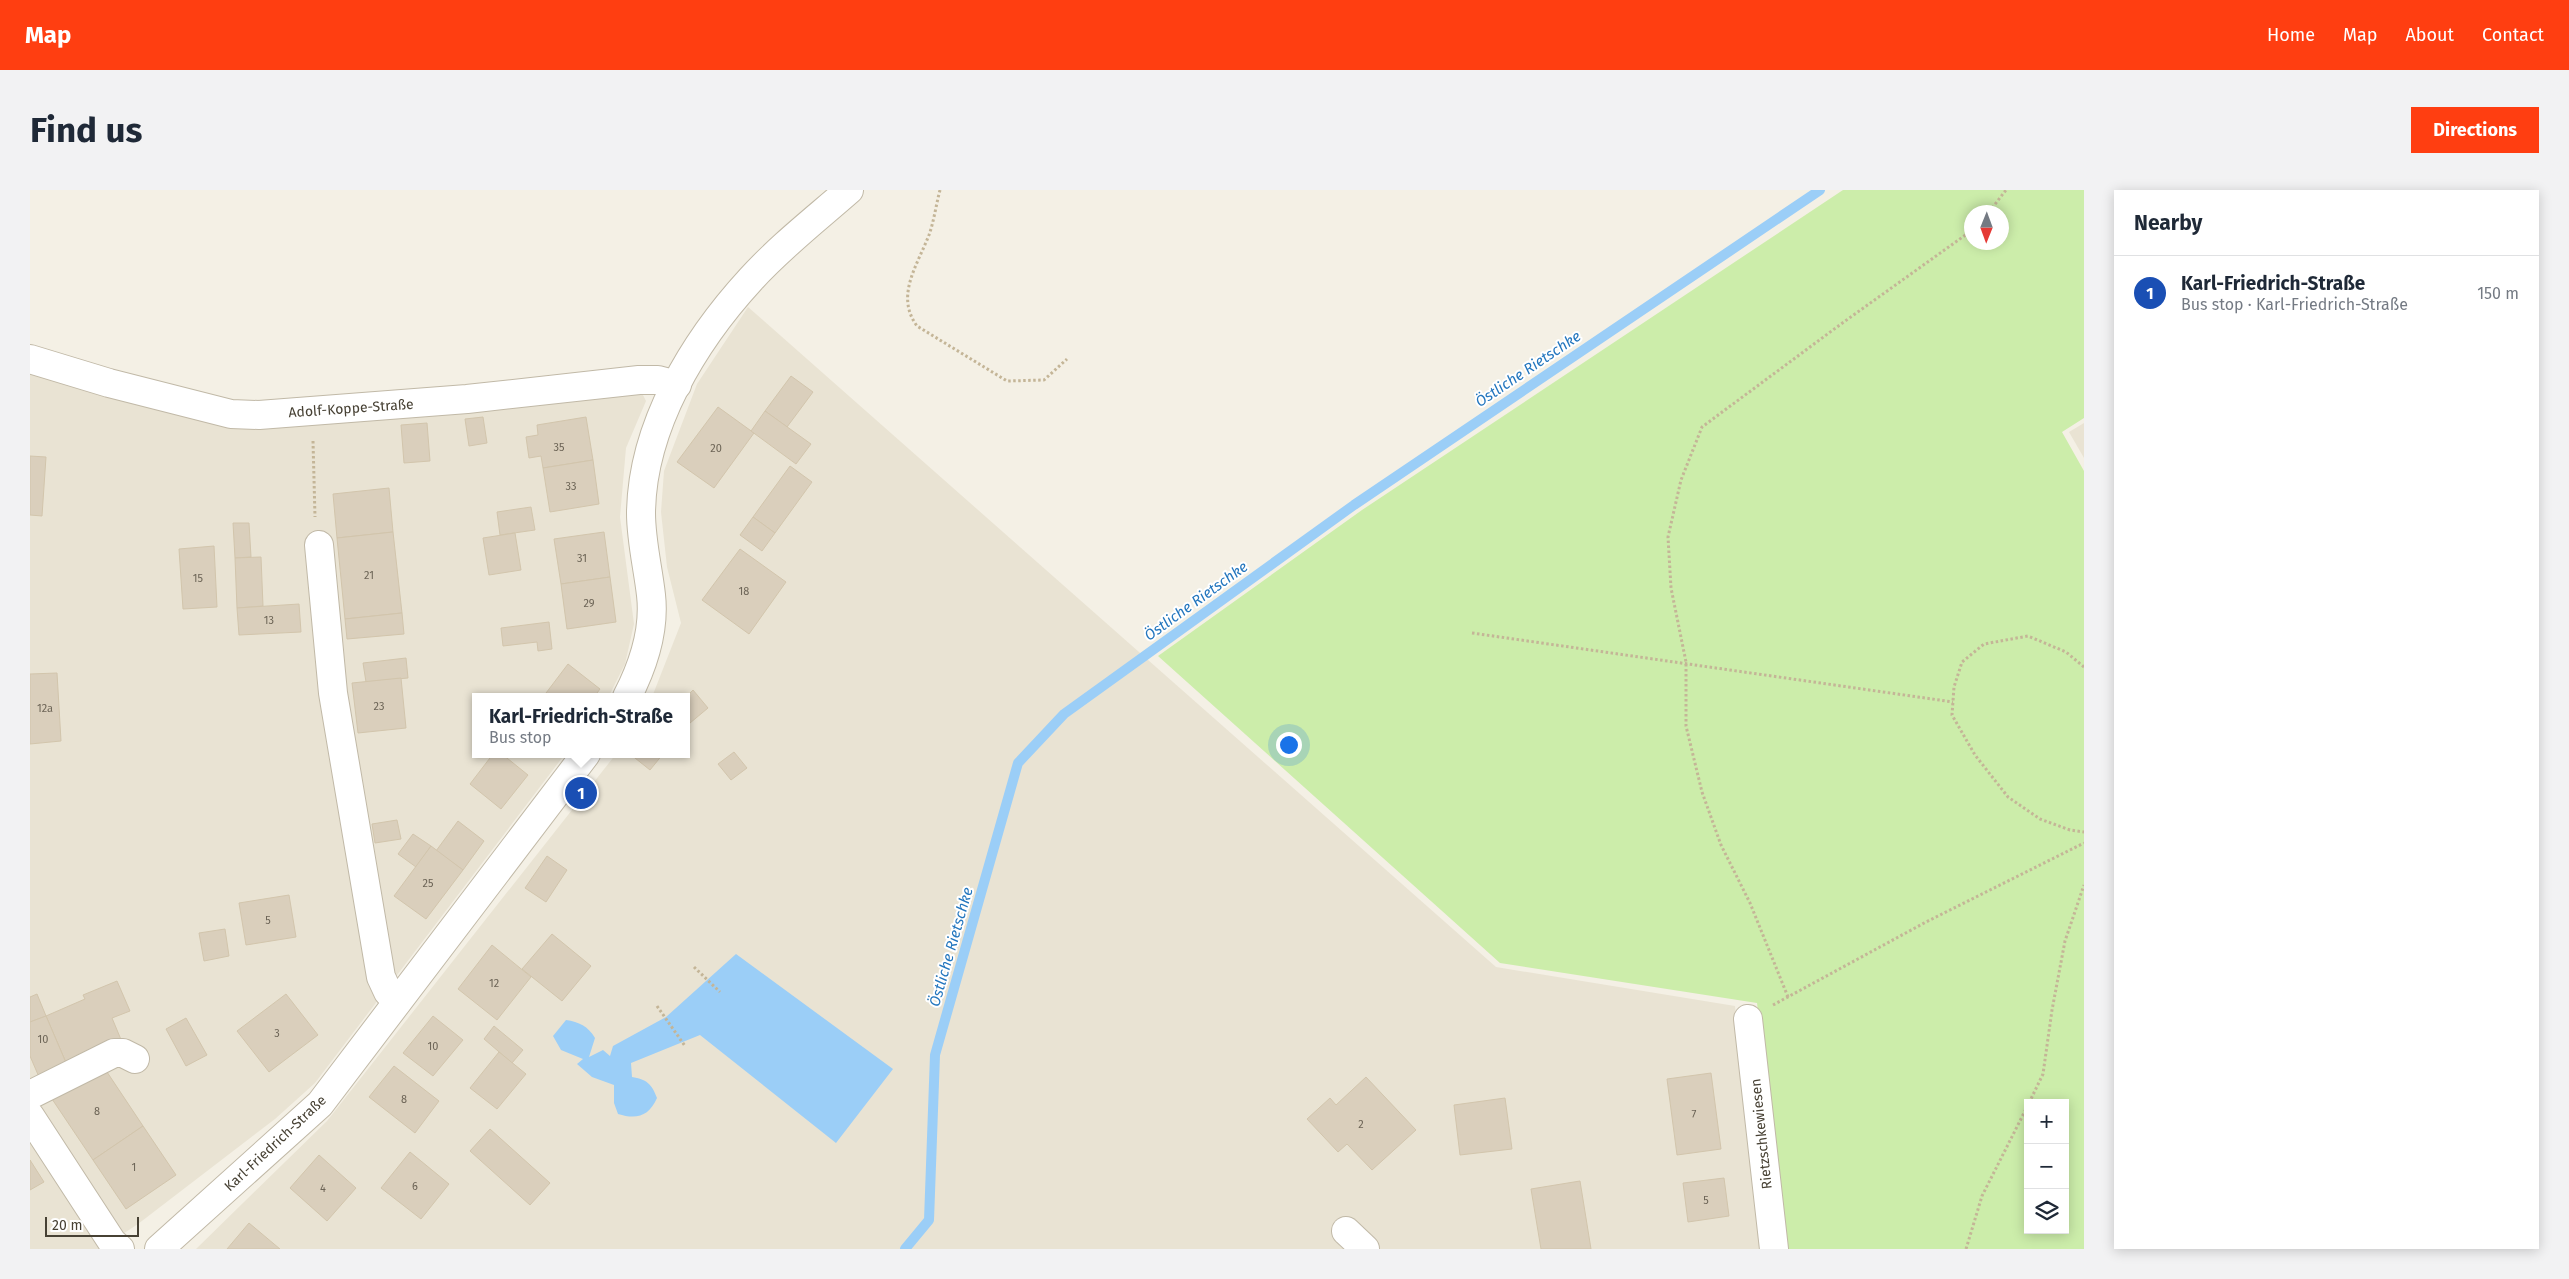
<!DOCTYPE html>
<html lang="en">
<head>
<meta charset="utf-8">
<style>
  :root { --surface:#fff; --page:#f2f2f3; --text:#1f2937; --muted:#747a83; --line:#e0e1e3; --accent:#ff3e11 }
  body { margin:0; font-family:"Fira Sans",sans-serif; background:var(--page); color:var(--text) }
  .controls { position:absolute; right:15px; bottom:15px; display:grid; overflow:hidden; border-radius:0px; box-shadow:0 2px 12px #0003 }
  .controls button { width:45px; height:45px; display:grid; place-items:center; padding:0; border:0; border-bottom:1px solid var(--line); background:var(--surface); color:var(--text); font:25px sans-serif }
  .compass { position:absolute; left:1934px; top:15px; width:45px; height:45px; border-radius:50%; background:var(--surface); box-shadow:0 2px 12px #0003; rotate:181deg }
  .scale { position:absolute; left:15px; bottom:12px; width:94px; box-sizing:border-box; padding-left:5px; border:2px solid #474134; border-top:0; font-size:14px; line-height:18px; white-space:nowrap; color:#474134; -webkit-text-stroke:4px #fff; paint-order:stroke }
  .you { position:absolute; left:1258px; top:554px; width:18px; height:18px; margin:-12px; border:4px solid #fff; border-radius:50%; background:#1a73e8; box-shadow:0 0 0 8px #1a73e833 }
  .badge { display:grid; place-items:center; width:32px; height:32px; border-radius:50%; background:var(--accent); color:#fff; font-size:16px; font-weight:700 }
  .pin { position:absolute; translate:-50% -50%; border:2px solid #fff; box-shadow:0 1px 5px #0006 }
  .popup { position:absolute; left:442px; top:503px; width:218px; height:65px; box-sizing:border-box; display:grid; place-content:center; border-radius:0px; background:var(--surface); filter:drop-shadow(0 1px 4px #0005); font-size:16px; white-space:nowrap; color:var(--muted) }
  .popup b { font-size:19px; color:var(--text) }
  .popup::after { content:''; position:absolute; left:50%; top:100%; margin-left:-10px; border:10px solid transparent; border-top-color:var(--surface) }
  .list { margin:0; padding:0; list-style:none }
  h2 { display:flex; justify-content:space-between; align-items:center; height:65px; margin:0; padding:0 20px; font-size:21px }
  h2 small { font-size:16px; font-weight:400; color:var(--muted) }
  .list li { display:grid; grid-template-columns:32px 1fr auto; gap:15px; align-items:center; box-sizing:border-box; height:75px; padding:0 20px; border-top:1px solid var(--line) }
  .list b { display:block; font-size:19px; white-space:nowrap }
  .list p { margin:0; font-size:16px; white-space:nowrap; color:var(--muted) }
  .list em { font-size:16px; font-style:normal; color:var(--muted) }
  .icon { flex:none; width:28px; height:28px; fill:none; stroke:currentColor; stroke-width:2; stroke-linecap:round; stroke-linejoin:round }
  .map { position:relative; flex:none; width:2054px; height:1059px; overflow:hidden; border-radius:0px }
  header { display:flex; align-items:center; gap:30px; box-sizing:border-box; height:70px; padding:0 25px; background:var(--accent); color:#fff }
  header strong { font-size:24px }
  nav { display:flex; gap:28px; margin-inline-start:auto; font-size:18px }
  .intro { display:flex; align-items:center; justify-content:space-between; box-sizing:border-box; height:120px; padding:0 30px }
  h1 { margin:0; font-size:35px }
  .button { padding:12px 22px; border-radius:0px; background:var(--accent); color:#fff; font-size:18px; font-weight:700 }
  main { display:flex; gap:30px; padding:0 30px }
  aside { flex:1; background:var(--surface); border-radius:0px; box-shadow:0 2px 12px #0003 }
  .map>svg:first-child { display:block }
</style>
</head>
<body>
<header>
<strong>Map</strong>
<nav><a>Home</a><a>Map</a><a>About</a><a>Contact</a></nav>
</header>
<div class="intro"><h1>Find us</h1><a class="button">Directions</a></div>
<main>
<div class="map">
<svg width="2054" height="1059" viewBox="0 0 2054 1059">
  <rect width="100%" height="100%" fill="#f4f0e5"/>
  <g fill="#e9e3d3">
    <path d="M718 117 1466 777 1705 816 1732 1059H166L297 931 586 564H656V507H622L651 433 637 377 631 322 634 281 667 194Z"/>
    <path d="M0 182 200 233 611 201 616 211 596 258 590 327 604 434 595 474 580 504 578 507H446V564H535L285 893 245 929 108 1034 70 1059H0Z"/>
    <path d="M2054 233V268L2039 242Z"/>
  </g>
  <path fill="#ccedaa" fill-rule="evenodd" d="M1813 0H2054V228L2032 242 2054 281V1059H1757L1727 813 1470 773 1128 466 1332 320ZM1941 22H1971V52H1941ZM1998 913H2035V1040H1998Z"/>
  <path fill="#9bcef7" d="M706 764 863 879 806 953 670 845 601 873 602 887C616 889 622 894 627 908 619 926 607 930 588 924L584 913V895L562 887 547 874 553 869 531 860 523 846 536 830C549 832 558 836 565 848L559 867 573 860 580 866 583 856 636 827Z"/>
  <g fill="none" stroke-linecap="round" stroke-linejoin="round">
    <path stroke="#9bcef7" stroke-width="10" d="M875 1059 899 1030 905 865 988 573 1034 524 1324 315 1790 0"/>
  </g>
  <g fill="#dacfbc" stroke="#d2c5ac">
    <path d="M761 186 783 202 757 237 735 221Z"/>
    <path d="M688 217 724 243 684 298 647 272Z"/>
    <path d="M735 221 781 254 766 274 721 241Z"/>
    <path d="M453 227 457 253 439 256 435 229Z"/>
    <path d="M556 227 563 270 513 278 511 266 499 268 496 247 508 245 507 235Z"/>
    <path d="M397 233 400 271 374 273 371 235Z"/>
    <path d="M0 266 16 267 12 326 0 325Z"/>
    <path d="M563 270 569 314 520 322 513 278Z"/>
    <path d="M760 276 782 292 745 343 723 327Z"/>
    <path d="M359 298 363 342 307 348 303 304Z"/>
    <path d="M501 317 505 340 470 345 467 322Z"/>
    <path d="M723 327 745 343 732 361 710 345Z"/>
    <path d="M203 333H219L221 367 205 368Z"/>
    <path d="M363 342 372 423 315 429 307 348Z"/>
    <path d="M574 342 580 387 531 394 524 349Z"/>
    <path d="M485 343 491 380 459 385 453 348Z"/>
    <path d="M184 356 187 417 153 419 149 359Z"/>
    <path d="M710 359 756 392 719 444 672 410Z"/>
    <path d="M231 367 233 416 207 418 205 368Z"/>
    <path d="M580 387 586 432 537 439 531 394Z"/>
    <path d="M269 414 271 442 209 445 207 418Z"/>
    <path d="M372 423 374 444 317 449 315 429Z"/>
    <path d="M519 432 522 459 508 461 507 452 473 456 471 438Z"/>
    <path d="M376 468 378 488 336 492 333 473Z"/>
    <path d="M538 474 570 499 564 507H513Z"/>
    <path d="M27 483 31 551 0 554V484Z"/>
    <path d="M371 488 376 538 328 543 322 493Z"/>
    <path d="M663 500 678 518 660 533 656 528V507Z"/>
    <path d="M704 562 717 578 701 590 688 574Z"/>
    <path d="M463 564H472L498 585 471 619 440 594Z"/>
    <path d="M600 564H633L620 580Z"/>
    <path d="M367 630 371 649 345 653 342 634Z"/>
    <path d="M428 631 454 651 433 680 406 661Z"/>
    <path d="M383 644 401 656 386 677 368 664Z"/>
    <path d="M401 656 433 680 396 729 364 706Z"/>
    <path d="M517 666 537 680 516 712 495 698Z"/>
    <path d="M259 705 266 747 216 755 209 713Z"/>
    <path d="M195 739 199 766 174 771 169 743Z"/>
    <path d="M522 744 561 776 532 811 492 779Z"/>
    <path d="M462 755 501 787 467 830 428 799Z"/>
    <path d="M87 791 100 821 82 828 92 852 37 875 16 826 55 809 53 805Z"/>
    <path d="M7 804 16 826 0 832V807Z"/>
    <path d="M256 804 288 845 239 882 207 841Z"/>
    <path d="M16 826 37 875 9 887 0 866V832Z"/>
    <path d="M403 826 433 850 403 886 373 863Z"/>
    <path d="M156 828 177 865 156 876 136 839Z"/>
    <path d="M464 836 493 860 482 873 454 849Z"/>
    <path d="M469 862 496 884 467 919 440 898Z"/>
    <path d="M71 873 113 936 63 970 20 906Z"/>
    <path d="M364 876 409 911 385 943 339 907Z"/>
    <path d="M1681 883 1691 959 1647 965 1637 889Z"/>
    <path d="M1336 887 1386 940 1342 980 1317 954 1308 962 1277 929 1300 908 1306 915Z"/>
    <path d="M1475 908 1482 959 1430 965 1424 915Z"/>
    <path d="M113 936 146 985 96 1019 63 970Z"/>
    <path d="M460 939 520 993 500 1015 440 961Z"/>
    <path d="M380 962 419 994 391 1029 351 998Z"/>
    <path d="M289 965 326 998 297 1031 260 998Z"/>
    <path d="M0 970 14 992 0 1000Z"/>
    <path d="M1694 988 1699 1026 1658 1032 1653 993Z"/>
    <path d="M1550 991 1561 1059H1511L1501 999Z"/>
    <path d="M219 1033 250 1059H197Z"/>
  </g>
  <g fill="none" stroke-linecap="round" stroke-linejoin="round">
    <g stroke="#c1b9a7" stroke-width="30">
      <g id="minor">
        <path d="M0 169 79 193 201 224 229 225 437 209 609 190H628L647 195"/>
        <path d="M289 355 303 503 351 787 358 802 367 812"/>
        <path d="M597 507C613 476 625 440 621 405 618 378 611 351 611 323 612 236 664 151 721 89 751 56 786 29 819 0"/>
        <path d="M1718 829 1744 1059"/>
        <path d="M0 905 84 863H93L105 869"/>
        <path d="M0 926 82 1052 90 1059"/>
        <path d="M1316 1041 1335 1059"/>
        <path d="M129 1059 290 914 556 564"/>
      </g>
    </g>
    <g stroke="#c4b597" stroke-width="3" stroke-dasharray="2.5 2.5" stroke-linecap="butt">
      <path d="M910 0C906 15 904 31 899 45 887 76 865 106 887 136L977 191 1014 190 1037 169"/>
      <path d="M1959 22 1976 0"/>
      <path d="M283 251 285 327"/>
      <path d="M1442 443 1923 512"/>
      <path d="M2054 477 2036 462 1998 446 1954 454 1932 472 1924 497 1922 525 1945 565 1978 607 2010 629 2040 640 2054 642"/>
      <path d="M664 777 690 802"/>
      <path d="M1758 807 1720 713 1691 655 1672 602 1656 536V472L1641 398 1638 347 1651 290 1672 237 1811 134 1941 41"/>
      <path d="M1743 815 1896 732 2054 653"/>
      <path d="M627 816 655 856"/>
      <path d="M1999 913 2013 884 2022 820 2035 751 2054 695"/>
      <path d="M1936 1059 1952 1006 1998 915"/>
    </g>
    <use href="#minor" stroke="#fff" stroke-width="28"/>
  </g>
  <g text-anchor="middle" stroke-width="4" stroke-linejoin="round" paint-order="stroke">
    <g font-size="11" fill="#6c6456">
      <text x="529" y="261">35</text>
      <text x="686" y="262">20</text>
      <text x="541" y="300">33</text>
      <text x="552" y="372">31</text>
      <text x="339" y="389">21</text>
      <text x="168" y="392">15</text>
      <text x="714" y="405">18</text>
      <text x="559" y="417">29</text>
      <text x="239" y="434">13</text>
      <text x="349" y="520">23</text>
      <text x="15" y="522">12a</text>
      <text x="398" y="697">25</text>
      <text x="238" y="734">5</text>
      <text x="464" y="797">12</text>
      <text x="247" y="847">3</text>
      <text x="13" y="853">10</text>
      <text x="403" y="860">10</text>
      <text x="374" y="913">8</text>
      <text x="67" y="925">8</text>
      <text x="1664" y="928">7</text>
      <text x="1331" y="938">2</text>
      <text x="104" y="981">1</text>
      <text x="385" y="1000">6</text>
      <text x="293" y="1002">4</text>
      <text x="1676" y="1014">5</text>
    </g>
    <g font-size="14" fill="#474134" stroke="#fff">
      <text transform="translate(321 218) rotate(-4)" y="5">Adolf-Koppe-Straße</text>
      <text transform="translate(1731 944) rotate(-96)" y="5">Rietzschkewiesen</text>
      <text transform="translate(245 953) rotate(-43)" y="5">Karl-Friedrich-Straße</text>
    </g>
    <g font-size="15" font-style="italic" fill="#2376be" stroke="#fff">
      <text transform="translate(1498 179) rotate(-34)" y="5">Östliche Rietschke</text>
      <text transform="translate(1166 411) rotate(-36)" y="5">Östliche Rietschke</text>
      <text transform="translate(921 757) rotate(-74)" y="5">Östliche Rietschke</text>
    </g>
  </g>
</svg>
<div class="controls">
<button>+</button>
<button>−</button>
<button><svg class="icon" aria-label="layers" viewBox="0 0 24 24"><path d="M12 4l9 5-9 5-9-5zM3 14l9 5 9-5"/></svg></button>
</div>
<svg class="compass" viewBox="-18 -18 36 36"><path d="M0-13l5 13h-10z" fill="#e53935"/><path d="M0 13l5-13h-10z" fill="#747a83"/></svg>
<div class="scale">20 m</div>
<div class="you"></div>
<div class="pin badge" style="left:551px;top:603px;background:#1a4fb4">1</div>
<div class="popup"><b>Karl-Friedrich-Straße</b>Bus stop</div>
</div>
<aside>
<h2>Nearby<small></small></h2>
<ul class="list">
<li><span class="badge" style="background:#1a4fb4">1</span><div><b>Karl-Friedrich-Straße</b><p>Bus stop · Karl-Friedrich-Straße</p></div><em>150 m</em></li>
</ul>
</aside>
</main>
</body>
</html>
